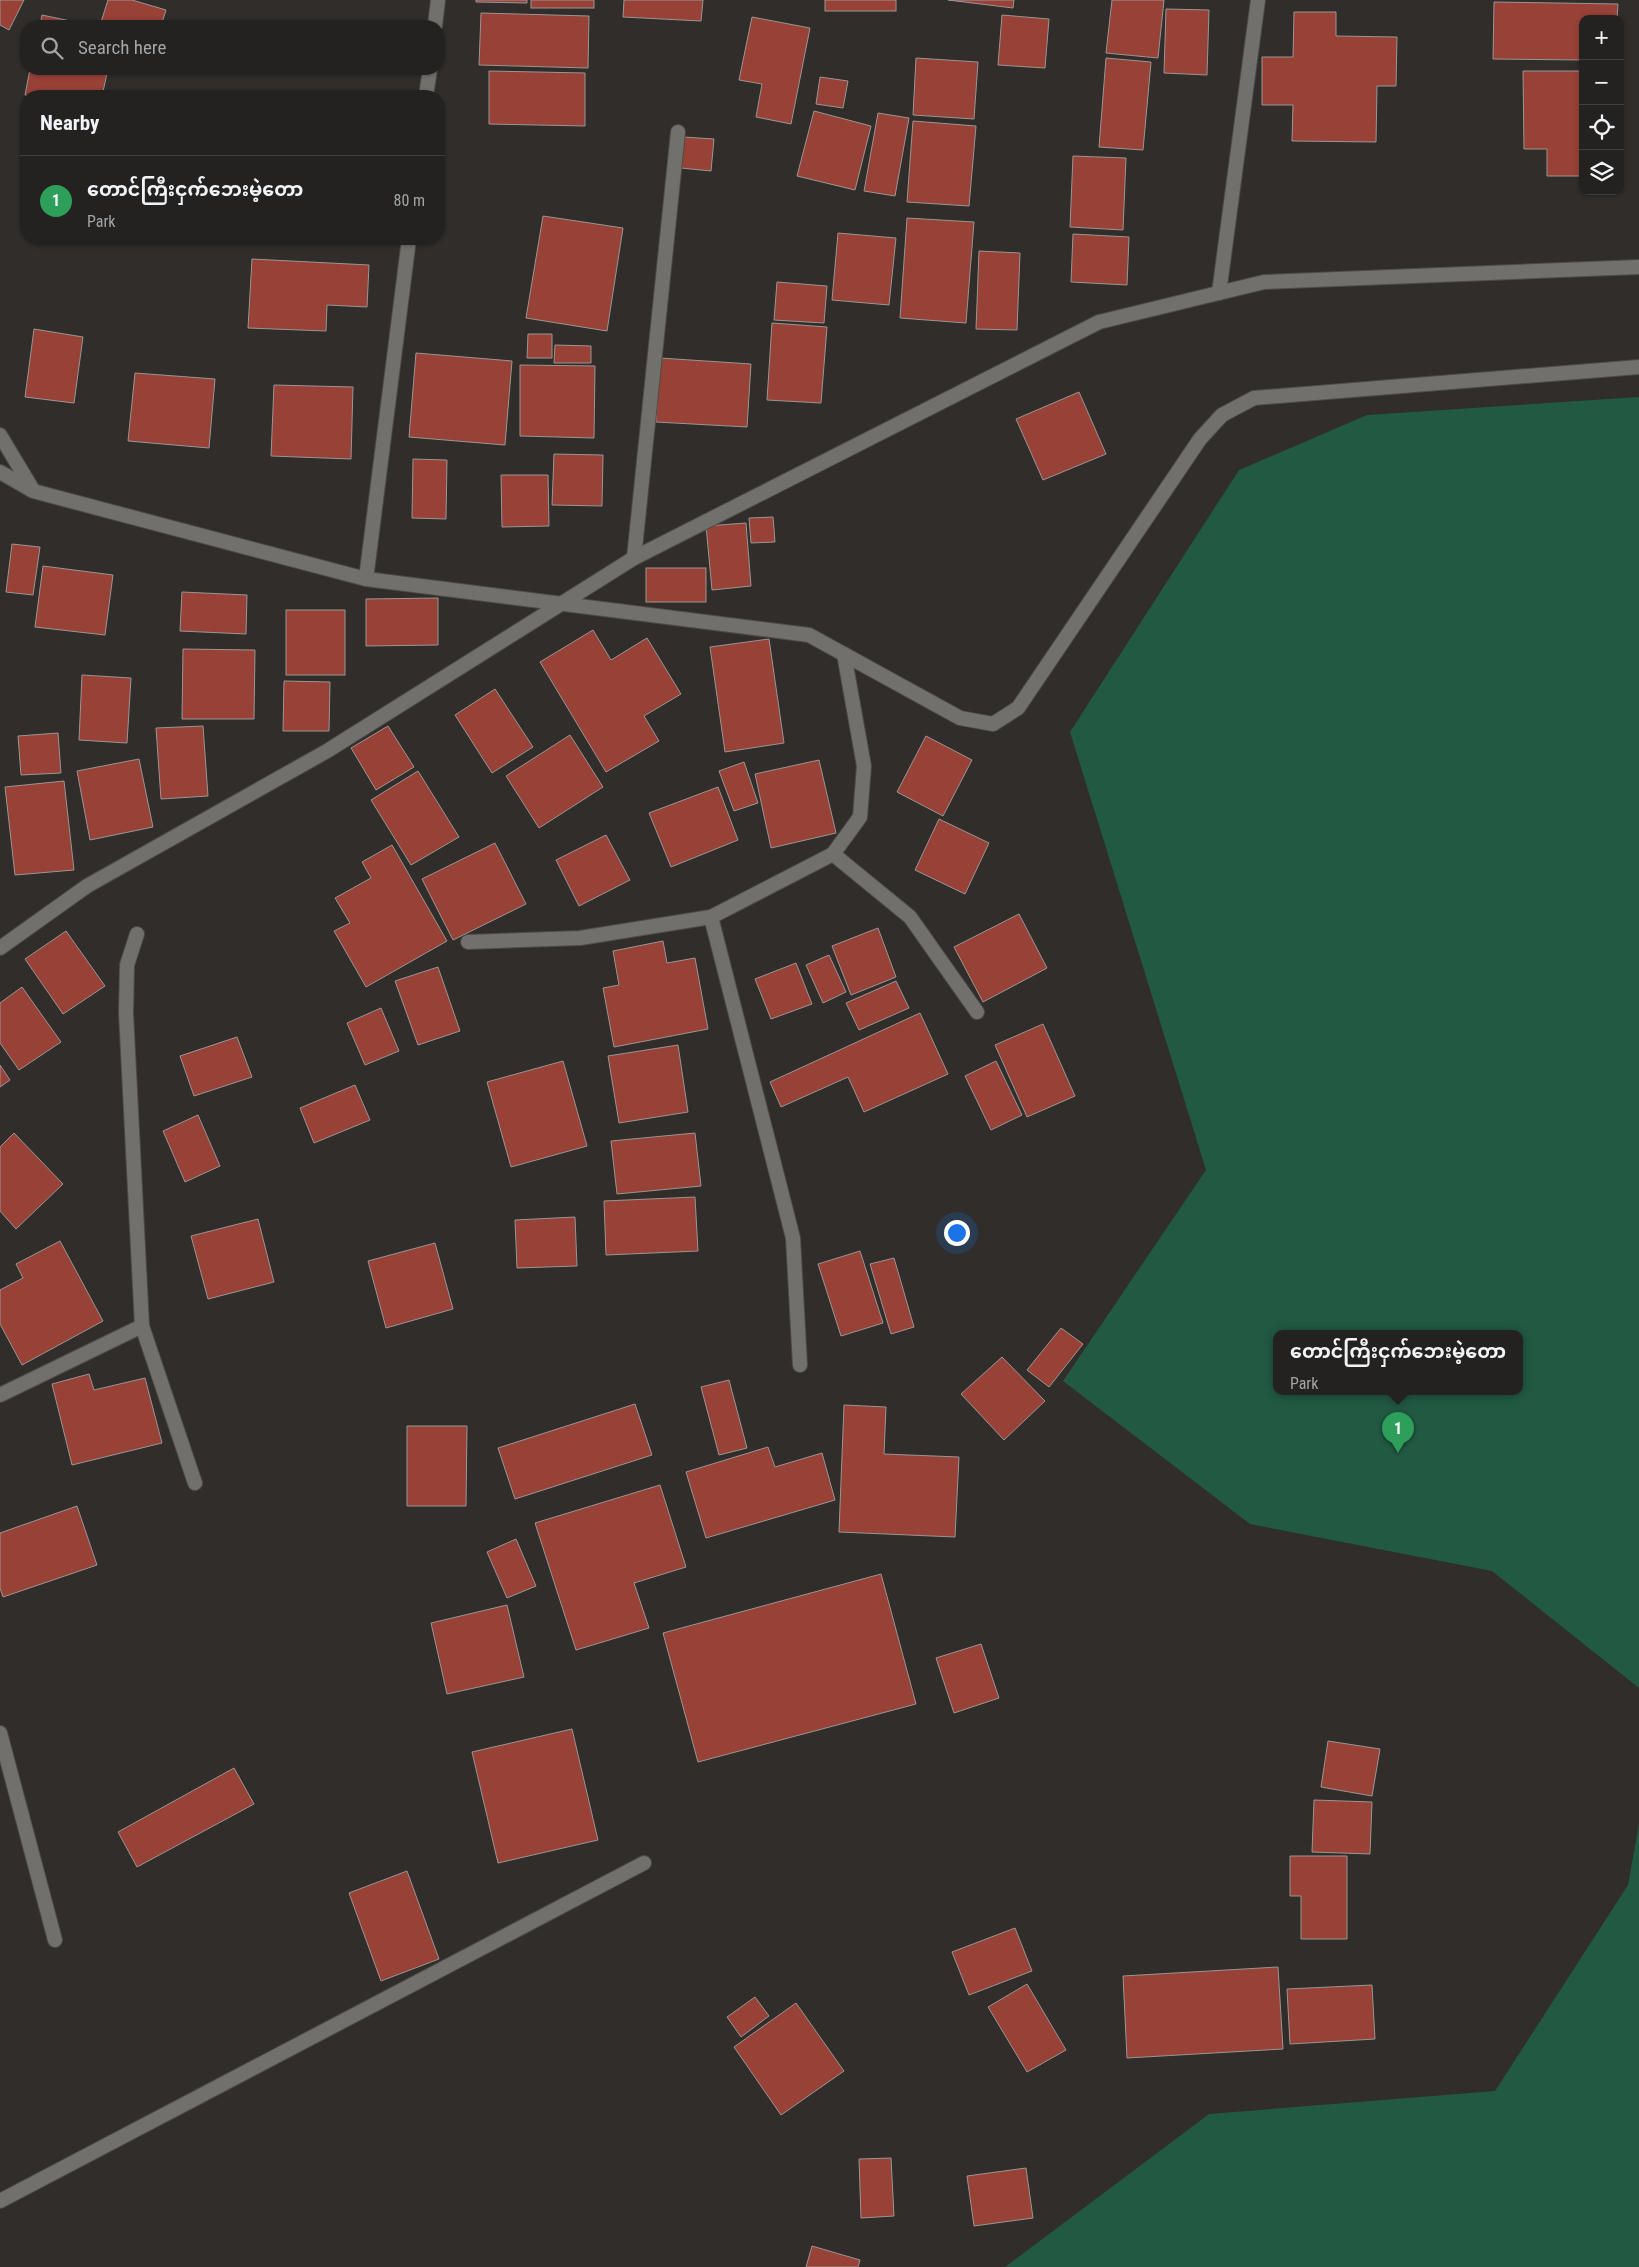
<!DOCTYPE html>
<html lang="en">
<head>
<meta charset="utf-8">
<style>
  :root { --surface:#242220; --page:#302f2d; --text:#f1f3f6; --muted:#a3a4a5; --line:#413f3e; --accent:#0b8043 }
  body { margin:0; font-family:"Roboto Condensed","Noto Sans Myanmar",sans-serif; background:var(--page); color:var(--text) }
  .controls { position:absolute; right:15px; top:15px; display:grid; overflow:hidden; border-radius:10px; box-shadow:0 1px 4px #0004 }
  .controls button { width:45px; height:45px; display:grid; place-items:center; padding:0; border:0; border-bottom:1px solid var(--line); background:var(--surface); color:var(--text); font:25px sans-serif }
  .you { position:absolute; left:956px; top:1232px; width:18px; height:18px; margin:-12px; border:4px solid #fff; border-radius:50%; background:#1a73e8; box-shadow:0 0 0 8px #1a73e833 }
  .badge { display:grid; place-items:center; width:32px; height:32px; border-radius:50%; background:var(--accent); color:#fff; font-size:16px; font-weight:700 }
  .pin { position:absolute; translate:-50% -41px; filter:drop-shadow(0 1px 2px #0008) }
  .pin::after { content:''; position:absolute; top:26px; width:18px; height:15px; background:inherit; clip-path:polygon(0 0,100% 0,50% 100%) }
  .popup { position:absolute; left:1273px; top:1330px; width:250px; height:65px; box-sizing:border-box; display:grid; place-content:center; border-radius:10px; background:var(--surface); filter:drop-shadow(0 1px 4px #0005); font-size:16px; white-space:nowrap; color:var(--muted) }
  .popup b { font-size:19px; color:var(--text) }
  .popup::after { content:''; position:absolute; left:50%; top:100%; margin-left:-10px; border:10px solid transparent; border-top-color:var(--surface) }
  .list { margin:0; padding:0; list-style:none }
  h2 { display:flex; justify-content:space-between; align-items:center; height:65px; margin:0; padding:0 20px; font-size:21px }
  h2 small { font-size:16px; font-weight:400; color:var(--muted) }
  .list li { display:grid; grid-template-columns:32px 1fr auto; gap:15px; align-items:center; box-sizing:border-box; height:90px; padding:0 20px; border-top:1px solid var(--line) }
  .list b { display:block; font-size:19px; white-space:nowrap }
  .list p { margin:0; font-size:16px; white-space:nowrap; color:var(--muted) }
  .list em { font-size:16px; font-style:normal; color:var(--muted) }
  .icon { flex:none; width:28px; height:28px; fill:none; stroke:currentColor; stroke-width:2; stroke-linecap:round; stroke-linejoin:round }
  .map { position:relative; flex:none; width:1639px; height:2267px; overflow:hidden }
  .search { position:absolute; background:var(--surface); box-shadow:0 1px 4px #0004; left:20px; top:20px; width:425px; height:55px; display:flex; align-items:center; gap:12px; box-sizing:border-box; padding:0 18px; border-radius:20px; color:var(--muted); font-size:19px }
  .panel { position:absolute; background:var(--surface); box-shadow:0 1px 4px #0004; left:20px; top:90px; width:425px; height:155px; border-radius:20px }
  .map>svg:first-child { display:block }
</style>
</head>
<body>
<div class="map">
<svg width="1639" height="2267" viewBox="0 0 1639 2267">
  <rect width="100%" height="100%" fill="#302d2b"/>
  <g fill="#215943" fill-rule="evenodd">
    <path d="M1639 397V1688L1492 1571 1250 1524 1063 1381 1206 1170 1070 732 1239 470 1367 415ZM1277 1334H1519V1392H1277Z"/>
    <path d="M1639 1824V2267H1005L1209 2114 1495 2091 1628 1885Z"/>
  </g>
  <g fill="#974137" stroke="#9a9695">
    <path d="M0 0H24L9 30 0 25Z"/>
    <path d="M108 0H132L166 10 161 26H116L101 22Z"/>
    <path d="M476 0H527V3L476 2Z"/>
    <rect x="531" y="0" width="63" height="8"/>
    <path d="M624 0H703L701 21 623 17Z"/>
    <rect x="825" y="0" width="71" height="11"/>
    <path d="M948 0H1014L1013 8Z"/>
    <path d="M1112 0H1164L1158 58 1106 53Z"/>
    <path d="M1494 2 1618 4 1617 19H1583V60L1493 59Z"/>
    <path d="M1166 9 1209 10 1207 75 1164 73Z"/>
    <path d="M1294 12H1336V36L1397 37 1396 86H1377L1376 142 1292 141 1293 105H1262V57H1293Z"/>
    <path d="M481 13 589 16 588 68 479 65Z"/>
    <path d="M42 15 94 26H40Z"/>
    <path d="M1002 15 1049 19 1045 68 998 65Z"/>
    <path d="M752 17 810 28 791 124 756 117 762 84 739 80Z"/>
    <path d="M916 58 978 62 974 119 913 115Z"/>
    <path d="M1106 58 1151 62 1143 150 1099 147Z"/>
    <path d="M30 69H108L102 96H30L25 95Z"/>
    <path d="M489 71 585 73V126L489 124Z"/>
    <path d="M1523 71H1583V176H1547V149H1524Z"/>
    <path d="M820 77 848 81 843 108 816 104Z"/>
    <path d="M814 111 871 126 855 190 797 176Z"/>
    <path d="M878 113 909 118 895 196 864 191Z"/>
    <path d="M913 121 976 126 969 206 907 202Z"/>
    <path d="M684 137 714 139 711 171 681 168Z"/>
    <path d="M1073 156 1126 158 1123 230 1070 227Z"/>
    <path d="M543 216 623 228 607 331 526 318Z"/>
    <path d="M907 218 974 222 966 323 900 318Z"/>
    <path d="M838 233 896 238 889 305 832 300Z"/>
    <path d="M1073 234 1129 237 1127 285 1071 282Z"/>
    <path d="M979 251 1020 253 1017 330 976 329Z"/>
    <path d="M252 259 369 265 367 307 327 305 326 331 248 328Z"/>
    <path d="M777 282 827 286 824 323 774 320Z"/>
    <path d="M772 323 827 327 821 403 767 400Z"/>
    <path d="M34 329 83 337 74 403 25 397Z"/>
    <path d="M528 334H552V358H527Z"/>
    <path d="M555 345 591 346V363H554Z"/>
    <path d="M416 353 512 361 505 445 409 437Z"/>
    <path d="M660 358 751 364 747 427 656 422Z"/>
    <path d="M520 365 595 366 594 438 520 436Z"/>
    <path d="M135 373 215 379 209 448 128 441Z"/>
    <path d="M274 385 353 387 351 459 271 456Z"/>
    <path d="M1079 392 1106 454 1043 480 1016 419Z"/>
    <path d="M554 454 603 455 602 506 552 505Z"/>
    <path d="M413 459 447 460 446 519 412 518Z"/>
    <path d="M501 475H548L549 526 502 527Z"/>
    <path d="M773 517 775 542 751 543 749 518Z"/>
    <path d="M746 523 751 586 712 590 706 526Z"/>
    <path d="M12 544 40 547 33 595 6 592Z"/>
    <path d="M43 566 113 575 105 635 35 627Z"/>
    <rect x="646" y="568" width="60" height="34"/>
    <path d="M182 592 247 595 246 634 180 631Z"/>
    <path d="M438 598V645L366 646V599Z"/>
    <rect x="286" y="610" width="59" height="65"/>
    <path d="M593 630 611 660 647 638 681 694 644 716 659 741 606 772 540 662Z"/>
    <path d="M769 639 784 743 725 752 710 647Z"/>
    <path d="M183 649 255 650 254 719H182Z"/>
    <path d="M82 675 131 678 127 743 79 740Z"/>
    <path d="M284 681 330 682 329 731H283Z"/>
    <path d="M495 689 533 747 492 773 455 715Z"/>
    <path d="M203 726 208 796 161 799 156 728Z"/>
    <path d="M388 726 414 767 376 790 351 748Z"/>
    <path d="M58 733 61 773 21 775 18 736Z"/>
    <path d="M570 735 603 787 539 828 506 776Z"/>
    <path d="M926 736 972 760 943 816 897 792Z"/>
    <path d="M139 759 153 827 90 840 77 771Z"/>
    <path d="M819 760 836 833 771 848 755 774Z"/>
    <path d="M744 762 758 803 734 811 719 771Z"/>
    <path d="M418 771 459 837 411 865 371 800Z"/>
    <path d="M64 781 74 870 15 875 5 787Z"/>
    <path d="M718 787 738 840 671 867 649 813Z"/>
    <path d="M939 819 989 843 965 894 915 870Z"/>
    <path d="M606 835 630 880 579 906 556 860Z"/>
    <path d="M495 843 526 904 453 940 422 879Z"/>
    <path d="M392 845 447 941 366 987 334 931 350 923 335 898 371 878 362 862Z"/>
    <path d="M1019 914 1047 968 983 1002 954 947Z"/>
    <path d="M878 928 896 977 851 995 832 946Z"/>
    <path d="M66 931 105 986 63 1014 25 959Z"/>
    <path d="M663 941 667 963 695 958 708 1029 614 1047 603 988 619 985 613 951Z"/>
    <path d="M829 955 846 992 823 1003 806 965Z"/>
    <path d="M796 963 812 1004 771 1019 755 979Z"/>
    <path d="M438 967 460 1031 418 1045 395 981Z"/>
    <path d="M896 981 909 1008 859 1030 846 1003Z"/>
    <path d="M22 987 61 1042 19 1070 0 1043V1003Z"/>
    <path d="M381 1008 399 1051 365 1065 347 1023Z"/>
    <path d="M920 1013 948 1074 864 1112 848 1077 781 1107 770 1082Z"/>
    <path d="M1043 1024 1075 1096 1027 1117 995 1045Z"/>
    <path d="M237 1037 252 1077 194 1096 180 1056Z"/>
    <path d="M678 1045 688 1112 619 1123 608 1056Z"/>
    <path d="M563 1061 587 1146 511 1167 487 1082Z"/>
    <path d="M996 1061 1022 1115 991 1130 965 1076Z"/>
    <path d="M0 1065 10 1080 0 1087Z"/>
    <path d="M355 1085 370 1120 314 1143 300 1108Z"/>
    <path d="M198 1115 220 1166 185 1182 163 1131Z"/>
    <path d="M14 1133 63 1184 16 1229 0 1211V1147Z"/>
    <path d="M695 1133 701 1186 617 1194 611 1141Z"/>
    <path d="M695 1197 698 1251 606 1255 604 1201Z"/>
    <path d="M575 1217 577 1266 517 1268 515 1220Z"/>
    <path d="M258 1219 274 1282 208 1299 191 1236Z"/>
    <path d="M60 1241 103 1321 22 1365 0 1324V1290L23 1278 16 1264Z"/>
    <path d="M435 1243 453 1309 386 1328 368 1261Z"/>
    <path d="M860 1251 883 1323 841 1336 818 1264Z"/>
    <path d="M894 1258 914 1327 891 1334 870 1264Z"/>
    <path d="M1061 1328 1083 1344 1049 1387 1027 1370Z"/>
    <path d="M1002 1357 1045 1401 1004 1440 961 1394Z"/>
    <path d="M89 1374 94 1390 145 1378 162 1443 72 1465 52 1384Z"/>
    <path d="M729 1380 747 1448 719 1455 701 1387Z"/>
    <path d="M635 1404 652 1455 515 1499 498 1448Z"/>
    <path d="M844 1405 886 1407 884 1454 959 1457 955 1537 839 1532Z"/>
    <path d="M407 1426H467L466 1506H407Z"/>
    <path d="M768 1447 775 1467 822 1453 835 1500 706 1538 686 1472Z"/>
    <path d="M660 1485 686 1567 634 1583 649 1628 576 1650 535 1523Z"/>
    <path d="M77 1506 97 1565 3 1597 0 1588V1533Z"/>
    <path d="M516 1539 536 1586 507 1598 487 1552Z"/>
    <path d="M881 1574 916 1704 698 1762 663 1633Z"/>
    <path d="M507 1605 524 1677 447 1694 431 1623Z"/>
    <path d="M981 1644 999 1698 954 1713 936 1658Z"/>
    <path d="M572 1729 598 1840 498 1863 472 1752Z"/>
    <path d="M1328 1741 1380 1749 1372 1796 1321 1787Z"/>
    <path d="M234 1768 254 1804 137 1867 118 1832Z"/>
    <path d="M1314 1800 1372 1802 1370 1854 1312 1852Z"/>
    <path d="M1290 1856H1347V1939H1301V1896H1290Z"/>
    <path d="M407 1871 439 1959 381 1981 349 1893Z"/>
    <path d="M1015 1928 1032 1971 969 1995 952 1952Z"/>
    <path d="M1278 1967 1283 2049 1127 2058 1123 1976Z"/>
    <path d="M1027 1984 1066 2050 1027 2072 988 2007Z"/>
    <path d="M1372 1985 1375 2039 1290 2044 1287 1989Z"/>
    <path d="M755 1997 769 2016 741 2037 727 2017Z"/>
    <path d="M796 2003 844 2071 781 2115 734 2047Z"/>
    <path d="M891 2158 894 2216 861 2218 859 2159Z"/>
    <path d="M1026 2168 1033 2218 974 2226 967 2176Z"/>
    <path d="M812 2246 860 2260 858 2267H806Z"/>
  </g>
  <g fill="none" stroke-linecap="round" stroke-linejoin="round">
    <g stroke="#4d4b48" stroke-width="16">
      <g id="minor">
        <path d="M435 26 438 0"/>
        <path d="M426 96 430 69"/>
        <path d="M1219 293 1258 0"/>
        <path d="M0 435 33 490"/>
        <path d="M0 472 33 491 366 579 809 635 960 718 993 724 1018 708 1200 439 1222 415 1254 398 1639 367"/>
        <path d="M634 558 678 132"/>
        <path d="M366 579 409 239"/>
        <path d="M833 854 910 917 977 1012"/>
        <path d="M711 917 793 1238 800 1365"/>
        <path d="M137 934 127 965 126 1013 142 1326 195 1483"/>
        <path d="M468 942 580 938 711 917 833 854 860 817 864 766 844 654"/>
        <path d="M0 948 87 886 327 751 634 558 1099 322 1264 282 1639 267"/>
        <path d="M0 1395 142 1326"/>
        <path d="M0 1733 55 1940"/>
        <path d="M0 2201 644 1863"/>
      </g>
    </g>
    <use href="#minor" stroke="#72706c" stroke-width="14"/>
  </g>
</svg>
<div class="controls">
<button>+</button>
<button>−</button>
<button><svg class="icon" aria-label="locate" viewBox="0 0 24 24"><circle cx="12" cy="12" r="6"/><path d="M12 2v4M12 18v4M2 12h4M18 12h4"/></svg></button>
<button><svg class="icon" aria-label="layers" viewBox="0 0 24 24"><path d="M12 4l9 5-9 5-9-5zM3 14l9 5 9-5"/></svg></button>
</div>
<div class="you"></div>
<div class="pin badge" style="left:1398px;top:1453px;background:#2e9e5b">1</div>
<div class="popup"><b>တောင်ကြီးငှက်ဘေးမဲ့တော</b>Park</div>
<div class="search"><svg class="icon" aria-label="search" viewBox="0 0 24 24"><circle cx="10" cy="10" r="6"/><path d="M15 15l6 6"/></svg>Search here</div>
<section class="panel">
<h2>Nearby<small></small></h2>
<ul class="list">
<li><span class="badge" style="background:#2e9e5b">1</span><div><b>တောင်ကြီးငှက်ဘေးမဲ့တော</b><p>Park</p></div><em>80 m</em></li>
</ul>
</section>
</div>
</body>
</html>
